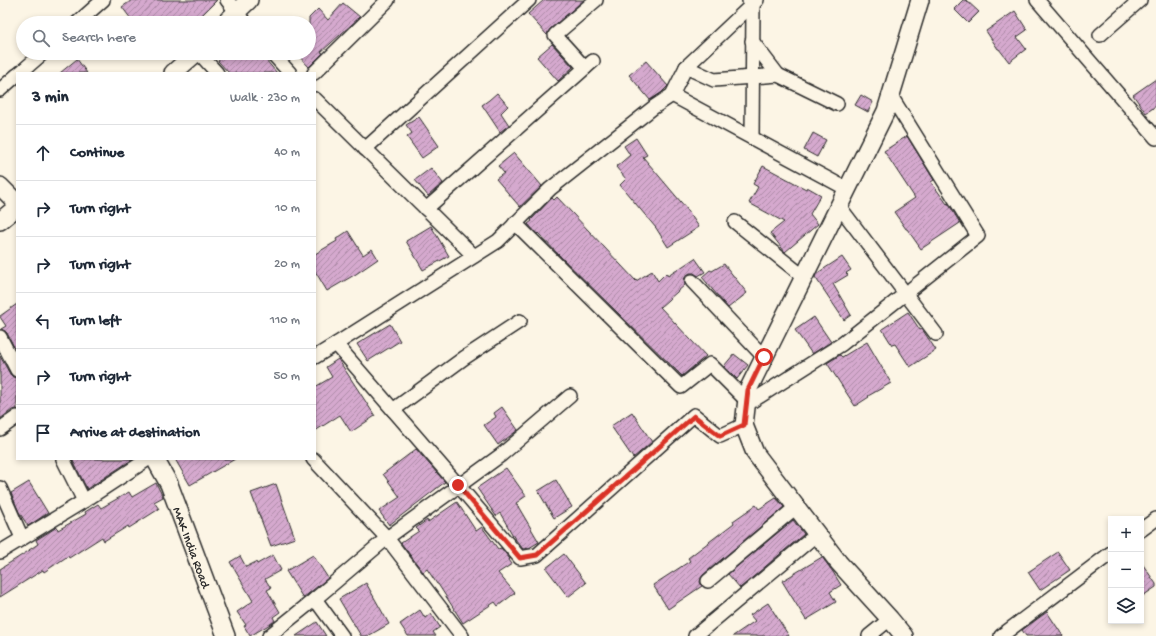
<!DOCTYPE html>
<html lang="en">
<head>
<meta charset="utf-8">
<style>
  :root { --surface:#fff; --page:#f6f6f7; --text:#1f2937; --muted:#747a83; --line:#e0e1e3 }
  body { margin:0; font-family:"Gochi Hand",sans-serif; background:var(--page); color:var(--text) }
  .controls { position:absolute; right:12px; bottom:12px; display:grid; overflow:hidden; border-radius:0px; box-shadow:0 2px 6px #0003 }
  .controls button { width:36px; height:36px; display:grid; place-items:center; padding:0; border:0; border-bottom:1px solid var(--line); background:var(--surface); color:var(--text); font:20px sans-serif }
  .stop { position:absolute; width:12px; height:12px; margin:-9px; border:3px solid #d93025; border-radius:50%; background:#fff }
  .stop.end { background:#d93025; border-color:#fff; box-shadow:0 1px 4px #0008 }
  .list { margin:0; padding:0; list-style:none }
  h2 { display:flex; justify-content:space-between; align-items:center; height:52px; margin:0; padding:0 16px; font-size:17px }
  h2 small { font-size:13px; font-weight:400; color:var(--muted) }
  .list li { display:grid; grid-template-columns:26px 1fr auto; gap:12px; align-items:center; box-sizing:border-box; height:56px; padding:0 16px; border-top:1px solid var(--line) }
  .list b { display:block; font-size:15px; white-space:nowrap }
  .list em { font-size:13px; font-style:normal; color:var(--muted) }
  .icon { flex:none; width:22px; height:22px; fill:none; stroke:currentColor; stroke-width:2; stroke-linecap:round; stroke-linejoin:round }
  .map { position:relative; flex:none; width:1156px; height:636px; overflow:hidden }
  .search { position:absolute; background:var(--surface); box-shadow:0 2px 6px #0003; left:16px; top:16px; width:300px; height:44px; display:flex; align-items:center; gap:10px; box-sizing:border-box; padding:0 14px; border-radius:22px; color:var(--muted); font-size:15px }
  .panel { position:absolute; background:var(--surface); box-shadow:0 2px 6px #0003; left:16px; top:72px; width:300px; height:388px; border-radius:0px }
  .map>svg:first-child { display:block }
</style>
</head>
<body>
<div class="map">
<svg width="1156" height="636" viewBox="0 0 1156 636">
  <defs>
    <pattern id="building-hatch" width="6" height="6" patternUnits="userSpaceOnUse"><rect width="6" height="6" fill="#d5a9ce"/><path d="M-1 1l2-2M0 6l6-6M5 7l2-2" fill="none" stroke="#ad8aa7"/></pattern>
  </defs>
  <rect width="100%" height="100%" fill="#fcf5e5"/>
  <filter id="ink" filterUnits="userSpaceOnUse"><feTurbulence type="fractalNoise" baseFrequency=".025" numOctaves="2"/><feDisplacementMap in="SourceGraphic" scale="8" xChannelSelector="R" yChannelSelector="G"/><feConvolveMatrix kernelMatrix="1 2 1 2 8 2 1 2 1" color-interpolation-filters="sRGB"/></filter>
  <g filter="url(#ink)">
    <g fill="url(#building-hatch)" stroke="#2b2b2b">
      <path d="M132 0H217L194 23H134L122 7Z"/>
      <path d="M544 0H584L550 29 547 35 528 14Z"/>
      <path d="M963 0H966L979 12 968 23 954 9Z"/>
      <path d="M343 3 360 17 321 52 323 53 309 67 296 53H309V18L318 9 328 20Z"/>
      <path d="M1015 11 1027 30 1017 37 1026 49 1009 62 999 49H998L986 31Z"/>
      <path d="M552 44 573 67 558 81 537 57Z"/>
      <path d="M228 53H260L277 73H229L218 61Z"/>
      <path d="M77 59 87 73H60Z"/>
      <path d="M646 61 668 86 661 93 650 100 629 75Z"/>
      <path d="M1156 79V106L1146 113 1133 95Z"/>
      <path d="M497 93 508 106 501 113 509 125 500 132 482 105 489 100Z"/>
      <path d="M861 95 873 102 868 112 855 105Z"/>
      <path d="M419 117 439 146 422 158 407 137 412 133 406 125Z"/>
      <path d="M813 133 826 140 817 157 804 150Z"/>
      <path d="M907 136 934 180 931 182 947 204 948 203 960 223 921 249 907 229H906L894 212 915 198 884 151Z"/>
      <path d="M636 138 647 155 643 157 686 208 699 227 668 247 656 228 620 185 626 179 616 167 630 155 624 146Z"/>
      <path d="M514 153 542 186 520 207 496 179 504 173 498 166Z"/>
      <path d="M763 166 806 189 807 187 821 195 810 214 818 224 785 252 770 233 784 222 749 203 758 187 753 184Z"/>
      <path d="M431 168 443 183 428 196 415 180Z"/>
      <path d="M557 197 636 281 652 271 658 281 666 273 668 276 695 258 705 272 698 276 694 273H690L687 275 684 279 685 285 660 307 706 356 682 376 558 254 538 233 537 234 528 224 532 221 531 220 552 198 554 200Z"/>
      <path d="M431 226 449 256 423 270 406 241Z"/>
      <path d="M348 231 363 255 372 249 378 259 356 274 327 291 315 271V254L337 241 336 239Z"/>
      <path d="M842 257 851 270 846 273 848 275 833 284 851 315 844 320 815 277 816 274Z"/>
      <path d="M724 264 747 293 728 308 702 277 710 270 712 271Z"/>
      <path d="M17 304V353L7 333 5 331 1 329 6 326 0 317V316Z"/>
      <path d="M908 312 920 330 922 329 936 350 910 367 895 344 892 345 882 329Z"/>
      <path d="M814 317 831 342 812 354 795 330Z"/>
      <path d="M390 324 400 341 368 361 357 344Z"/>
      <path d="M867 342 891 383 868 396 869 397 855 406 827 363 840 355 842 357Z"/>
      <path d="M734 354 748 365 737 379 724 366Z"/>
      <path d="M0 356 10 374 13 377 17 378V409L12 410 0 419Z"/>
      <path d="M338 359 375 416 351 432 340 415 315 431V387L332 377 326 367Z"/>
      <path d="M502 407 518 430 498 445 484 425 496 417 494 413Z"/>
      <path d="M632 412 652 442 633 458 611 426Z"/>
      <path d="M416 449 445 482 389 525 379 511 400 497 383 474Z"/>
      <path d="M72 459H133L87 489Z"/>
      <path d="M175 459H235L190 485Z"/>
      <path d="M506 468 526 496 516 503 539 542 529 548 523 549 515 539 500 513 496 516 477 488Z"/>
      <path d="M556 480 572 507 554 518 538 491Z"/>
      <path d="M29 482 48 513 28 526 19 512 11 493Z"/>
      <path d="M156 483 163 497 154 502 159 509 129 528 128 526 104 541 102 537 69 558 68 556 44 572 43 570 0 597V569L30 550H29L38 544 36 540 57 527 58 530 86 514 85 512 98 504 101 508 129 492 132 497Z"/>
      <path d="M276 484 295 538 271 546 251 493Z"/>
      <path d="M776 498 784 507 703 575 701 578 700 582 702 586 668 609 653 585 690 561 688 558 734 523 733 521 756 505 759 509Z"/>
      <path d="M457 502 476 531 482 527 498 549 501 548 510 559 509 560 512 564 498 573 515 593 498 606 495 602 463 623 438 584H437L427 569 423 572 401 543 419 531 416 528 427 520 428 522Z"/>
      <path d="M793 520 804 534 740 588 728 574Z"/>
      <path d="M1058 552 1070 570 1040 590 1028 572Z"/>
      <path d="M564 554 586 583 568 597 546 568Z"/>
      <path d="M273 555 281 570 265 579 271 588 267 590 280 612 273 617 275 621 272 623 250 636 244 626 246 625 237 612 253 601 230 562 240 556 246 567 256 562 257 564Z"/>
      <path d="M313 555 328 578 303 598 286 571Z"/>
      <path d="M822 557 833 572 841 585 830 592 836 602 806 620 782 581Z"/>
      <path d="M1141 562 1156 584V587L1141 597Z"/>
      <path d="M366 583 389 624 368 636H361L339 599Z"/>
      <path d="M768 603 789 636H733L755 621 750 615Z"/>
      <path d="M420 610 425 618 431 613 440 627 433 632 436 636H408L400 624Z"/>
      <path d="M1047 612 1063 636H1026L1022 630Z"/>
      <path d="M317 622 326 636H296Z"/>
    </g>
    <g fill="none" stroke-linecap="round" stroke-linejoin="round">
      <g stroke="#2b2b2b" stroke-width="16">
        <g id="minor">
          <path d="M227 0 245 23"/>
          <path d="M1037 0 1156 138"/>
          <path d="M749 1 753 5 752 138"/>
          <path d="M77 23 103 0"/>
          <path d="M1100 35 1140 0"/>
          <path d="M752 41 778 75"/>
          <path d="M199 53 217 73"/>
          <path d="M272 53 290 73"/>
          <path d="M686 67 714 80 778 75 837 104"/>
          <path d="M585 68 555 35 596 0"/>
          <path d="M20 73 43 53"/>
          <path d="M314 73 388 0"/>
          <path d="M0 90 17 75"/>
          <path d="M672 95 847 189"/>
          <path d="M315 99 474 256"/>
          <path d="M365 149 529 0"/>
          <path d="M839 206 936 334"/>
          <path d="M426 209 593 61"/>
          <path d="M735 222 804 277"/>
          <path d="M515 223 681 387 710 364 747 401"/>
          <path d="M692 281 764 357"/>
          <path d="M0 337 17 370"/>
          <path d="M336 344 498 241 550 189 654 107 672 95 686 67 757 0"/>
          <path d="M315 357 336 344 458 485 520 558 537 555 694 415 720 436 744 425"/>
          <path d="M746 405 842 344 978 236 891 96"/>
          <path d="M393 410 464 358 520 321"/>
          <path d="M0 429 17 417"/>
          <path d="M63 459 84 501"/>
          <path d="M313 459 387 538 462 636"/>
          <path d="M0 488 22 538"/>
          <path d="M1141 530 1156 519"/>
          <path d="M0 552 84 501 148 459"/>
          <path d="M708 581 796 507"/>
          <path d="M315 599 342 636"/>
          <path d="M269 636 315 599 387 538 501 455 570 396"/>
          <path d="M695 636 817 534"/>
          <path d="M869 636 890 619"/>
          <path d="M1001 636 1111 553"/>
        </g>
      </g>
      <g stroke="#2b2b2b" stroke-width="20">
        <g id="tertiary">
          <path d="M225 23 249 0"/>
          <path d="M173 73 196 53"/>
          <path d="M0 186 17 203"/>
          <path d="M0 221 17 207"/>
          <path id="s1" d="M155 459 169 484 226 636"/>
          <path d="M904 636 890 619 839 563 755 453 744 425 748 390 886 111 920 0"/>
        </g>
      </g>
      <use href="#minor" stroke="#fcf5e5" stroke-width="13"/>
      <use href="#tertiary" stroke="#fcf5e5" stroke-width="17"/>
    </g>
  </g>
  <g fill="none" stroke-linecap="round" stroke-linejoin="round" filter="url(#ink)">
    <path stroke="#d93025" stroke-width="5" d="M458 485 520 558 537 555 694 416 720 436 744 425 748 390 764 357"/>
  </g>
  <g text-anchor="middle" stroke-width="3" stroke-linejoin="round" paint-order="stroke">
    <g font-size="13" fill="#2b2b2b" stroke="#fcf5e5">
      <text dy="5" stroke="none"><textPath href="#s1" startOffset="96">MAK India Road</textPath></text>
    </g>
  </g>
</svg>
<div class="controls">
<button>+</button>
<button>−</button>
<button><svg class="icon" aria-label="layers" viewBox="0 0 24 24"><path d="M12 4l9 5-9 5-9-5zM3 14l9 5 9-5"/></svg></button>
</div>
<div class="stop" style="left:764px;top:357px"></div>
<div class="stop end" style="left:458px;top:485px"></div>
<div class="search"><svg class="icon" aria-label="search" viewBox="0 0 24 24"><circle cx="10" cy="10" r="6"/><path d="M15 15l6 6"/></svg>Search here</div>
<section class="panel">
<h2>3 min<small>Walk · 230 m</small></h2>
<ul class="list">
<li><svg class="icon" aria-label="ahead" viewBox="0 0 24 24"><path d="M12 20V5M6 11l6-6 6 6"/></svg><div><b>Continue</b></div><em>40 m</em></li>
<li><svg class="icon" aria-label="right" viewBox="0 0 24 24"><path d="M7 20v-9h11M14 6l5 5-5 5"/></svg><div><b>Turn right</b></div><em>10 m</em></li>
<li><svg class="icon" aria-label="right" viewBox="0 0 24 24"><path d="M7 20v-9h11M14 6l5 5-5 5"/></svg><div><b>Turn right</b></div><em>20 m</em></li>
<li><svg class="icon" aria-label="left" viewBox="0 0 24 24"><path d="M17 20v-9H6M10 6l-5 5 5 5"/></svg><div><b>Turn left</b></div><em>110 m</em></li>
<li><svg class="icon" aria-label="right" viewBox="0 0 24 24"><path d="M7 20v-9h11M14 6l5 5-5 5"/></svg><div><b>Turn right</b></div><em>50 m</em></li>
<li><svg class="icon" aria-label="arrive" viewBox="0 0 24 24"><path d="M6 21V4h12l-3 4 3 4H6"/></svg><div><b>Arrive at destination</b></div></li>
</ul>
</section>
</div>
</body>
</html>
